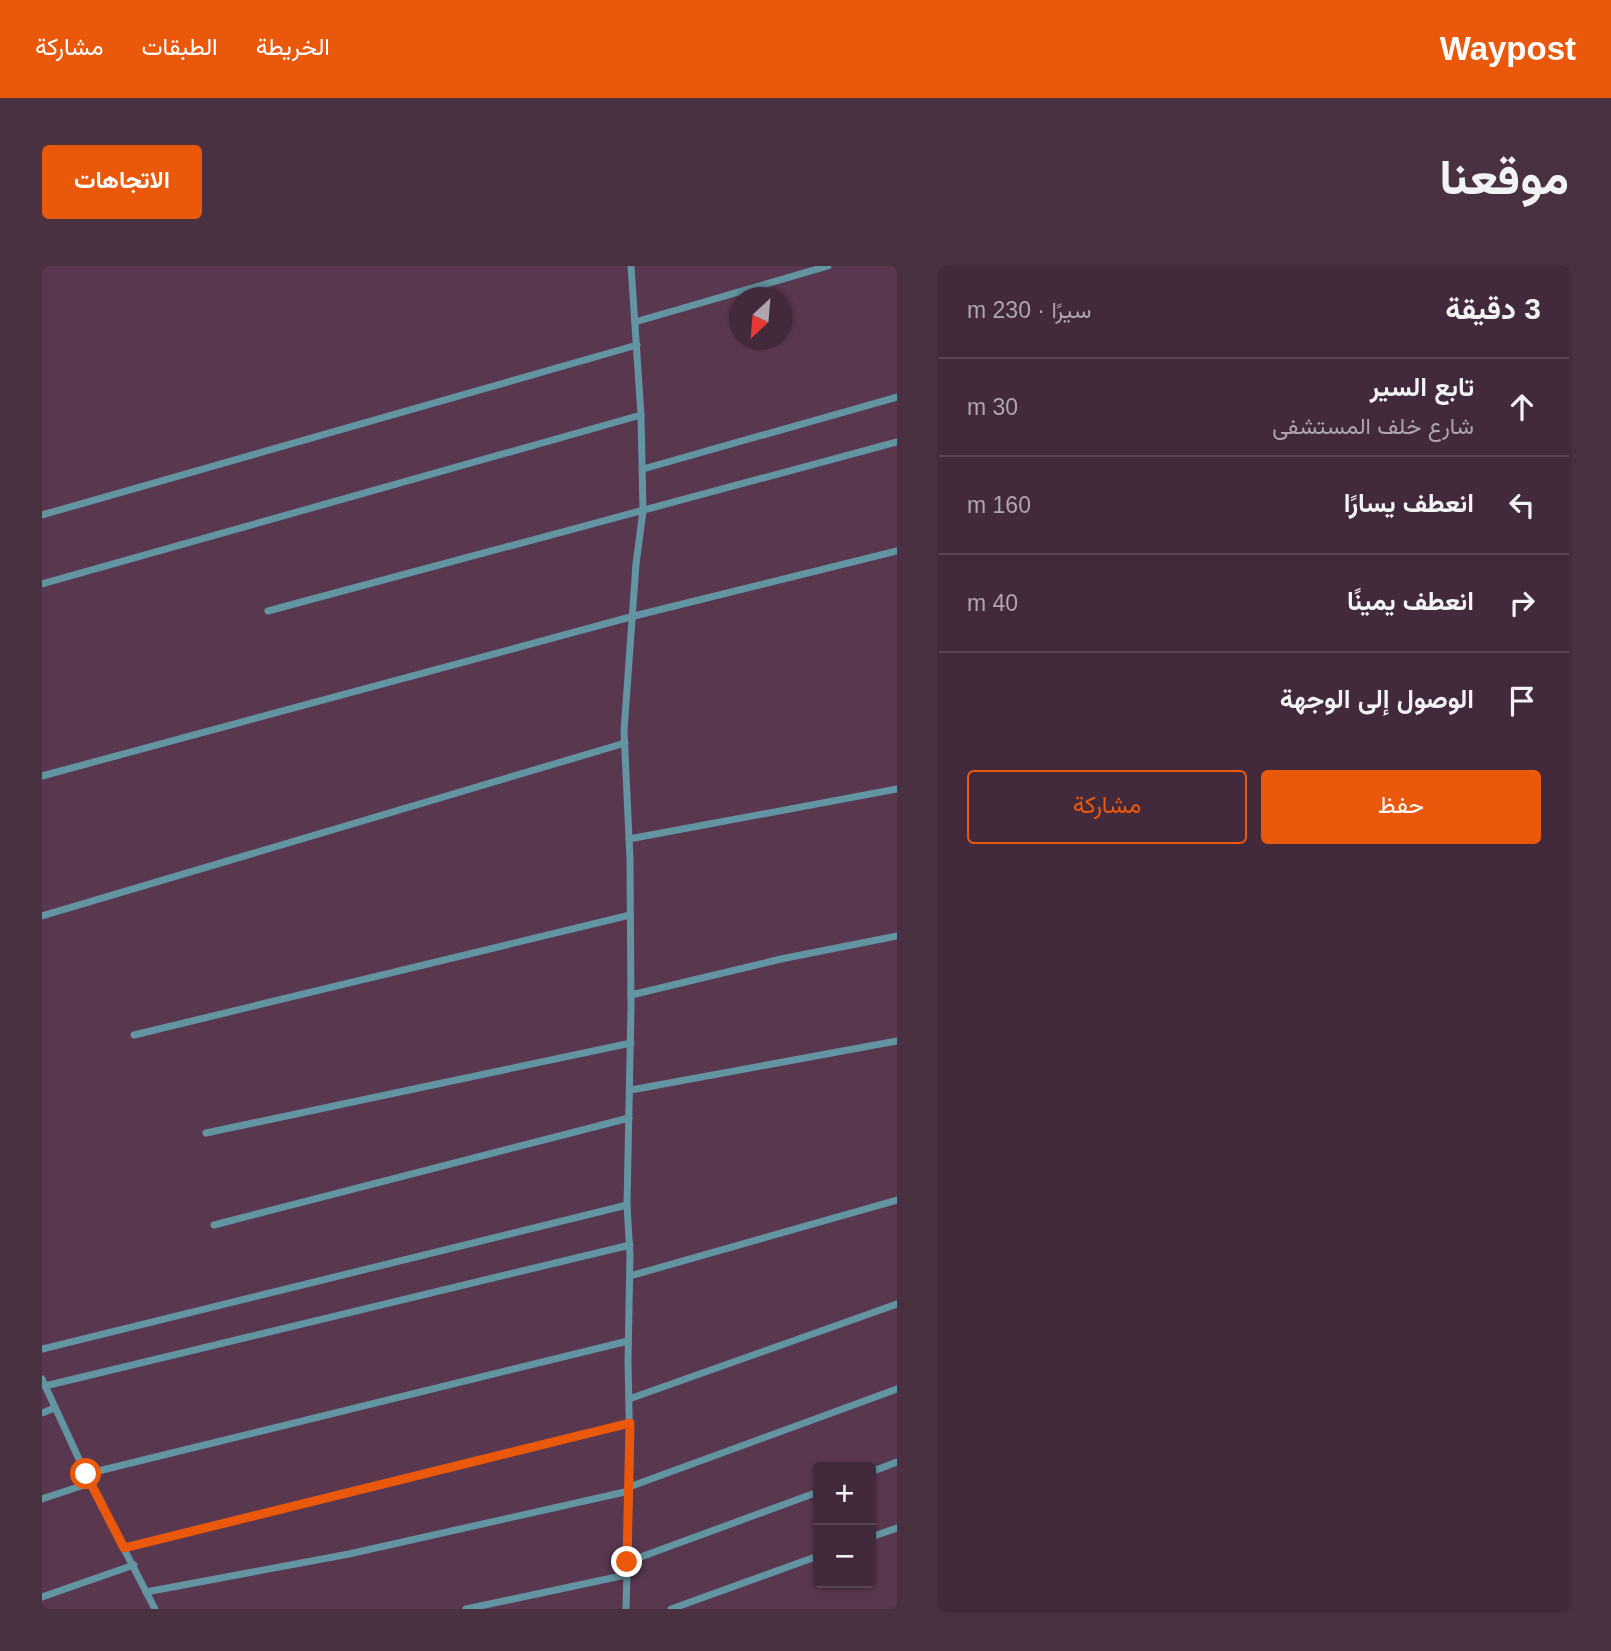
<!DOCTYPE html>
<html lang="ar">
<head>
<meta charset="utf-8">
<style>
  :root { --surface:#42293b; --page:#493142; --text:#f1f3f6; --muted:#aea6af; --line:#5a4555; --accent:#ea580c }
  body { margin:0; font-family:Arial,Vazirmatn,sans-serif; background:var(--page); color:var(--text); direction:rtl }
  .controls { position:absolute; right:21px; bottom:21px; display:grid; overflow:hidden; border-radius:7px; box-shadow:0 2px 5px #0004 }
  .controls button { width:63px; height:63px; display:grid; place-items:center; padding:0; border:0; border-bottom:2px solid var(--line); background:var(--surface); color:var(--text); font:35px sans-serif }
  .compass { position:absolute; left:687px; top:21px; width:63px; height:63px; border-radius:50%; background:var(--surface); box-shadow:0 2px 5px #0004; rotate:206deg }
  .stop { position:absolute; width:21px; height:21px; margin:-16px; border:5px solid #ea580c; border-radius:50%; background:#fff }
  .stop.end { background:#ea580c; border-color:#fff; box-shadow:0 2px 7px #0008 }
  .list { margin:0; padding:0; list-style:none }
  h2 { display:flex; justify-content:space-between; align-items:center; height:91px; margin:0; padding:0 28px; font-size:30px }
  h2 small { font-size:23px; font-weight:400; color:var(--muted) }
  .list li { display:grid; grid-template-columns:46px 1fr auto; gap:21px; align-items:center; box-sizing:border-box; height:98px; padding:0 28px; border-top:2px solid var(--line) }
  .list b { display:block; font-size:26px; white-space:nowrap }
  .list p { margin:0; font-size:23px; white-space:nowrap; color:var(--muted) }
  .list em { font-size:23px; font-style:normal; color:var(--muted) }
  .actions { display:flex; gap:14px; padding:21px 28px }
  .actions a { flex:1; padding:16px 0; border:2px solid var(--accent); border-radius:7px; text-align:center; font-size:24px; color:var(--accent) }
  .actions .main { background:var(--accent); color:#fff }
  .icon { flex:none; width:38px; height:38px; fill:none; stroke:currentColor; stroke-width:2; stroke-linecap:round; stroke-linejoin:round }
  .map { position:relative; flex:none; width:855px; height:1343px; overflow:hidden; direction:ltr; border-radius:7px }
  header { display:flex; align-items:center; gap:42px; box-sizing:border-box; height:98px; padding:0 35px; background:var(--accent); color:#fff }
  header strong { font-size:33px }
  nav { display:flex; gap:38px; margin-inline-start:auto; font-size:24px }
  .intro { display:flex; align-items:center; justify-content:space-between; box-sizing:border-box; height:168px; padding:0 42px }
  h1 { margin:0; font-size:49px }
  .button { padding:18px 32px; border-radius:7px; background:var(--accent); color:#fff; font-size:24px; font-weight:700 }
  main { display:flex; gap:42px; padding:0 42px }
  aside { flex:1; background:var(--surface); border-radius:7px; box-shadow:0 2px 5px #0004 }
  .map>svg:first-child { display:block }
</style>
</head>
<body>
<header>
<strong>Waypost</strong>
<nav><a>الخريطة</a><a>الطبقات</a><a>مشاركة</a></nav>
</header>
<div class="intro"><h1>موقعنا</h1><a class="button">الاتجاهات</a></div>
<main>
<aside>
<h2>3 دقيقة<small>سيرًا · 230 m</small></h2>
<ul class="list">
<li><svg class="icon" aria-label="ahead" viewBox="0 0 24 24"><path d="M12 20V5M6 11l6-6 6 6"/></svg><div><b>تابع السير</b><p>شارع خلف المستشفى</p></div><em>30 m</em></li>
<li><svg class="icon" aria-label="left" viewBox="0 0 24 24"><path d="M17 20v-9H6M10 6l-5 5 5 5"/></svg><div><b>انعطف يسارًا</b></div><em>160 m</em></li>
<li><svg class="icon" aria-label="right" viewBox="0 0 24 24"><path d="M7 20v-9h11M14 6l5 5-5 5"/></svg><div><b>انعطف يمينًا</b></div><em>40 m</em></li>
<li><svg class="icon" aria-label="arrive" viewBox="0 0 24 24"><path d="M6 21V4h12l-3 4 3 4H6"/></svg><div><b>الوصول إلى الوجهة</b></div></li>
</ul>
<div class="actions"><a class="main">حفظ</a><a>مشاركة</a></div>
</aside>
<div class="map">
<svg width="855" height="1343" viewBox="0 0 855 1343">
  <rect width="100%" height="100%" fill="#58374f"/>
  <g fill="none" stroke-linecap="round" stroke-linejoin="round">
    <g stroke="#6294a2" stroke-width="7">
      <path d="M593 56 786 0"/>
      <path d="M601 203 855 131"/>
      <path d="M0 249 595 79"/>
      <path d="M0 318 599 149"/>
      <path d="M226 345 855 176"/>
      <path d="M0 510 592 350 855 285"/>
      <path d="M587 573 855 523"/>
      <path d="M0 650 583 477"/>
      <path d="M589 729 739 693 855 670"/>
      <path d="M92 769 588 649"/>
      <path d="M589 824 855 775"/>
      <path d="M164 867 589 777"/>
      <path d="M172 959 587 852"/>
      <path d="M588 1010 855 934"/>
      <path d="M0 1083 585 939"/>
      <path d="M0 1113 48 1217 113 1343"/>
      <path d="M3 1120 588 979"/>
      <path d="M587 1133 855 1038"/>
      <path d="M0 1147 13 1142"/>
      <path d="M829 1206 855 1196"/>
      <path d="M44 1208 586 1075"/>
      <path d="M587 1221 855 1123"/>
      <path d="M0 1233 48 1217"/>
      <path d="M829 1271 855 1262"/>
      <path d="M82 1282 588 1157"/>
      <path d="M585 1296 776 1226"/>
      <path d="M104 1326 307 1288 587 1225"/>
      <path d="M0 1331 92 1299"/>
      <path d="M424 1343 584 1309"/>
      <path d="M584 1343 588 1192 586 1096 588 989 585 939 589 742 588 593 582 465 594 298 601 245 599 149 589 0"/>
      <path d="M629 1343 776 1290"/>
    </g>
  </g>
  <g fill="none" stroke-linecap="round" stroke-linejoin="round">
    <path stroke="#ea580c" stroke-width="9" d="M44 1208 82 1282 588 1157 585 1296"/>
  </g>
</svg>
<div class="controls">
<button>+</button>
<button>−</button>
</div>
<svg class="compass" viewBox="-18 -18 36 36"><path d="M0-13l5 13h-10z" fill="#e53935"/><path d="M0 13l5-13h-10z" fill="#aea6af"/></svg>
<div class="stop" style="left:44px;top:1208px"></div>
<div class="stop end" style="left:585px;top:1296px"></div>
</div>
</main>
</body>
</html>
